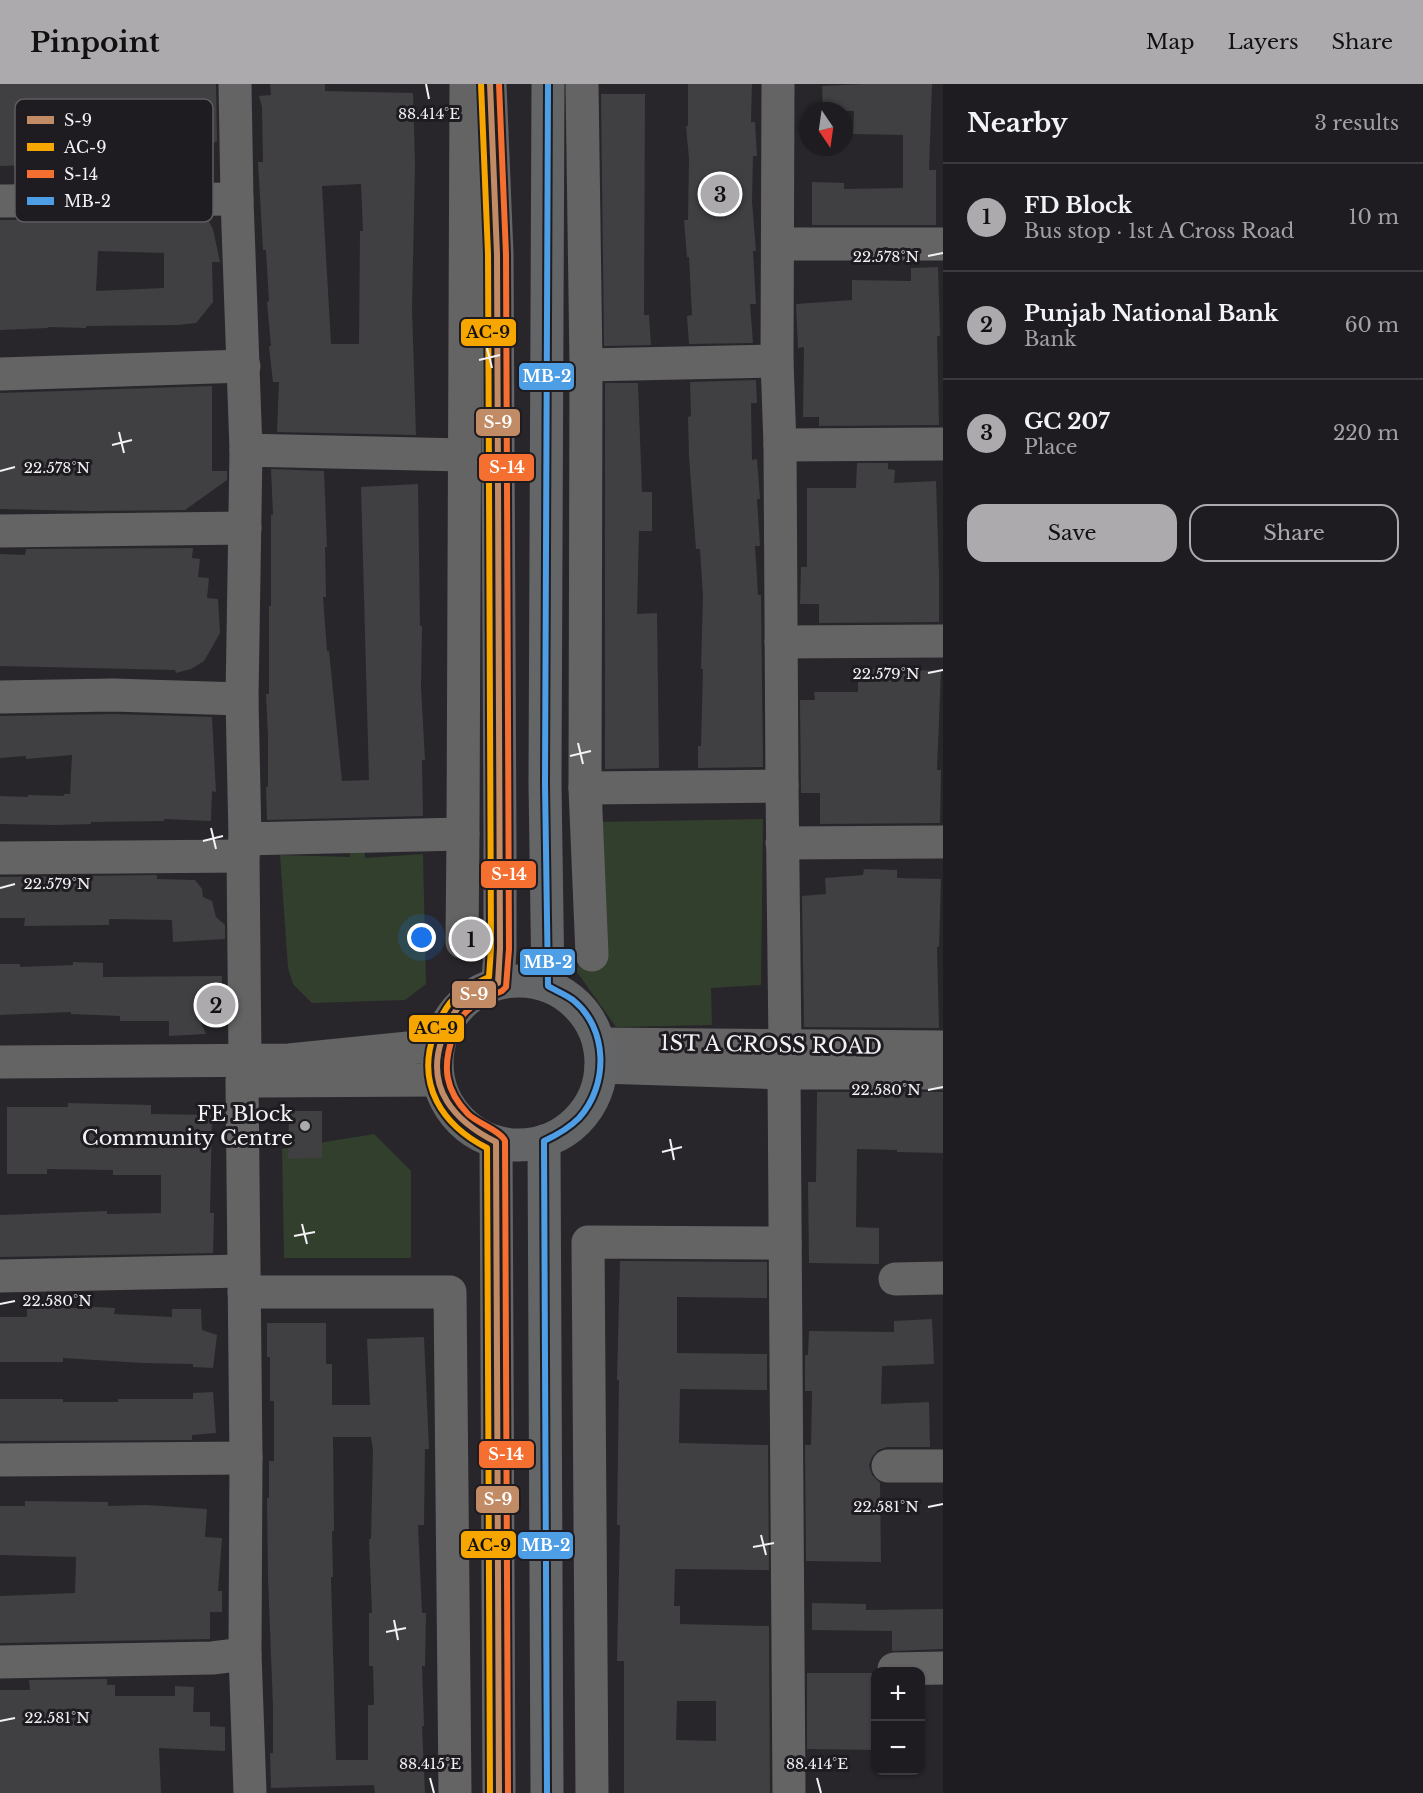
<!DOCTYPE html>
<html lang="en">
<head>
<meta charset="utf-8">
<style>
  :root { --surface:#1e1c20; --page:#262529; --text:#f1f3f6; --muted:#a1a1a5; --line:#3c3a3e; --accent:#acaaad }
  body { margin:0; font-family:"Libre Baskerville",serif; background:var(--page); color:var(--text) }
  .controls { position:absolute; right:18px; bottom:18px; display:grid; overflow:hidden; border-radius:12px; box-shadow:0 2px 4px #0004 }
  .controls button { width:54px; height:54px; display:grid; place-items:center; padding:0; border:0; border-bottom:2px solid var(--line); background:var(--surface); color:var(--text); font:30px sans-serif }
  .compass { position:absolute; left:799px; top:18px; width:54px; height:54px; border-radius:50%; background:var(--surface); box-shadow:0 2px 4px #0004; rotate:167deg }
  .you { position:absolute; left:422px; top:854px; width:21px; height:21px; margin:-15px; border:4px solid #fff; border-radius:50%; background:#1a73e8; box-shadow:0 0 0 9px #1a73e833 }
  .badge { display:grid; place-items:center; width:39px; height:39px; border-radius:50%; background:var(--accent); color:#111; font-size:20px; font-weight:700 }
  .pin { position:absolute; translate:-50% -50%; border:3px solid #fff; box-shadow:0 2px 6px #0006 }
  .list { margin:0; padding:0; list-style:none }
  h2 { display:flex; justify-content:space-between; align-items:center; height:78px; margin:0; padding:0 24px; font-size:26px }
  h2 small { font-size:20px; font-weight:400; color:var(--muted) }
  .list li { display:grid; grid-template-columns:39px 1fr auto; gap:18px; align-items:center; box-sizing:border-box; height:108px; padding:0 24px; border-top:2px solid var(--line) }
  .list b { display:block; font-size:22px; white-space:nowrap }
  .list p { margin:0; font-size:20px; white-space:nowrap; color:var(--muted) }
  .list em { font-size:20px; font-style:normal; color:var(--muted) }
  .actions { display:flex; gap:12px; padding:18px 24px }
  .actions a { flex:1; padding:14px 0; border:2px solid var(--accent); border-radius:18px; text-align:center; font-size:21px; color:var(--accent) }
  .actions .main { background:var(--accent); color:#111 }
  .map { position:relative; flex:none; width:943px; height:1709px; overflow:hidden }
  header { display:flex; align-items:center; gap:36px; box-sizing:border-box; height:84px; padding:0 30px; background:var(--accent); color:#111 }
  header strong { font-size:28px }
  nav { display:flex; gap:33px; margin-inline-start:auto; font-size:21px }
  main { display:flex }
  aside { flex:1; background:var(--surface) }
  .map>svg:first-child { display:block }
</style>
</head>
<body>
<header>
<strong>Pinpoint</strong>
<nav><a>Map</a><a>Layers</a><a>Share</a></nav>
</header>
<main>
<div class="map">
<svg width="943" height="1709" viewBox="0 0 943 1709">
  <rect width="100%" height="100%" fill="#28262a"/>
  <g fill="#323f2d">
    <path d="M763 735 761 901 711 904 712 941 616 943 577 888 595 738Z"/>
    <path d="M349 755H364L365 774 423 770 426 900 405 916 312 919 293 900 288 884 280 771 350 773Z"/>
    <path d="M374 1050 411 1087V1174H284L282 1065Z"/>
  </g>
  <g fill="#403f42" fill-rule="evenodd">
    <path d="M0 0H216L217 57 178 81 27 84V81L0 82Z"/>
    <path d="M270 0H325V7L413 9 415 81 412 225 416 351 277 348 279 298H273L269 262H271L267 218 269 217 266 166H263L258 78H263L262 23 259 12 271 11ZM361 100 363 147H360L359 260H331L322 102Z"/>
    <path d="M688 0H752L751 38H755L757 72H753L752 117 756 167H753L756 220H750L753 259 689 260 687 232 692 231 689 173H687L684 136H688L689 75 686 42H688Z"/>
    <path d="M863 0H932L929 86H936V141H812V98L844 99V105L903 104V51L853 50 854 27H823L822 2Z"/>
    <path d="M601 10H645L644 231H649L651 261 604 262Z"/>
    <path d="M207 134 213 145 220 178H212L213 218 196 239 177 241 86 242V244L48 243V244L0 246V136ZM98 167 164 169V204L96 207Z"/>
    <path d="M938 183 940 252H937L939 341 819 342V333H803L804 263 798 264 796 220 852 216V196L911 197V184Z"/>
    <path d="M756 296 757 319H751L752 376 757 375 760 415H757L760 462H755L758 511H761L763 683 698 684V662H701L703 585H701L703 512 700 465H696L689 372 688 333 691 332 690 298Z"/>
    <path d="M605 299H638L642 408H652V447H639L637 530 657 529 659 684 605 685Z"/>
    <path d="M212 302V387H227V396L185 426 90 427 0 425V309Z"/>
    <path d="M857 379H888V385L895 386 894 399 936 397 939 490V538L819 539V520H800L801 483H807V404H856Z"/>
    <path d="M271 385 324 387 327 463H325L326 513H323L327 567H329L342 697 369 696 361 403 418 400 420 542H422L421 602 425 676H422L423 732 267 736 266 703H268V653L266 610H269V522H271V431H273Z"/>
    <path d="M193 464 192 474 200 475 198 493 209 494 207 514 218 515 220 549 204 577 191 585 176 589 175 586 0 582V470L25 471 26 465Z"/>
    <path d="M858 584 941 587 937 686H941L940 739 820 740V709H801L800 616H815L814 608H858Z"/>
    <path d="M113 630 212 633 216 708 212 707 211 737 164 735V737L91 738V740L55 741 0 740V712L28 713V711L64 712V710H70L72 671 26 675V672L0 674V632Z"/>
    <path d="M864 785 897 786V794L941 795 939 863H937L939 944 804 943 802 812 826 810 825 794 863 791Z"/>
    <path d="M157 791V795L195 796 202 805 203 813 212 817 216 833 225 841V855L173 858 172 836 109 835V841L24 842 25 834H0V793Z"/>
    <path d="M73 878 103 879V893L222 892 221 936 199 934 206 950 169 952V937H120V932L71 930V928L0 931V880H20V883L73 881Z"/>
    <path d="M817 1008H943V1069L897 1068V1066L857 1065 856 1143 879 1144V1180L809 1179 808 1098H816Z"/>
    <path d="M68 1019 151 1021V1030L212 1031 210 1129H214L213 1169 0 1173V1131L107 1127V1130L161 1129V1091H113V1086L47 1085V1090H7V1023H68Z"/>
    <path d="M289 1027H322V1074L288 1075Z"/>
    <path d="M620 1177 767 1178V1214L677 1213V1269L767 1270V1306L680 1305 679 1359 768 1361 769 1486 675 1485 674 1522H680V1540L769 1542 770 1709H624V1577H617L620 1441H617L619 1296H617ZM677 1617H716V1657L676 1656Z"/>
    <path d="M80 1222 115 1224 114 1230 172 1233V1225H201L202 1246 217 1251 213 1284 193 1283V1280L143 1279 63 1274V1278H0V1233H27V1224H80Z"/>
    <path d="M932 1235 934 1280 882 1282 881 1320 929 1318 930 1363H887L878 1366 872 1373 869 1381 872 1391 880 1399 881 1478 806 1477 805 1361H811L812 1307H805V1271H808L809 1247 894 1248V1237Z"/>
    <path d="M267 1239H326V1280H332V1321H370L367 1255 424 1253 429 1365H425L424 1441H418L422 1529H426L425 1582H422L424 1642H422L425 1709H375L374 1701 271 1704 270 1669H273V1623L268 1494 267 1414H269V1377H274V1317H270V1273H267ZM333 1353H371L373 1366 371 1455H369L372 1529H369V1582H373L374 1621H368V1676H336L331 1493H333L332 1447H334Z"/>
    <path d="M213 1308 216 1349 192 1351V1356L0 1357V1315H63V1318H118V1315H193V1309Z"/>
    <path d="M25 1417 108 1418V1422L146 1421 207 1425 205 1453 222 1454 218 1507H222V1528H210V1555L0 1559V1512L75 1509 76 1473 0 1471V1422H25Z"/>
    <path d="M812 1519 866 1520V1526L943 1525V1565L892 1567V1547L812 1546Z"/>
    <path d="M807 1589H876V1666L807 1665Z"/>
    <path d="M107 1595V1601H115V1612H175V1602L194 1603 193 1628H210V1642L225 1643V1667L159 1664 161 1709H0V1606H30L29 1596Z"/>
  </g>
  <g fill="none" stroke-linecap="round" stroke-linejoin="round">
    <g stroke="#646464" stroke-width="33">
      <path d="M235 0 237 115 246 366 242 615 245 755 243 772 245 976"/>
      <path d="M582 0 586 281 585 704 592 871"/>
      <path d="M778 0 777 277 780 361 782 702 785 962"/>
      <path d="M0 117 237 115"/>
      <path d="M779 160H943"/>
      <path d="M586 281 777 277"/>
      <path d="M0 290 244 282"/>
      <path d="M780 361 943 360"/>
      <path d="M246 366 464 371"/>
      <path d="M0 447 245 444"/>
      <path d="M781 558 943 557"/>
      <path d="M0 613 113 611 242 615"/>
      <path d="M585 704 782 702"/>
      <path d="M245 755 463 750"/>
      <path d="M782 759 943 758"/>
      <path d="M0 774 243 772"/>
      <path d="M462 858 463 750 466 0"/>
      <path d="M599 960 943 963"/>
      <path d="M0 978 289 976 438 961"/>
      <path d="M601 983 784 989H943"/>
      <path d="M784 989 789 1709"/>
      <path d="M242 997 246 1374 245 1570 250 1709"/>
      <path d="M257 997 438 996"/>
      <path d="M0 1192 243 1187"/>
      <path d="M895 1195 943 1194"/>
      <path d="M244 1208H450L455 1709"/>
      <path d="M0 1376 246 1374"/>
      <path d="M888 1382H943"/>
      <path d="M0 1578 212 1574 245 1570"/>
      <path d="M894 1585 943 1584"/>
      <path d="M592 1709 588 1158 785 1159"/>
    </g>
    <g stroke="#646566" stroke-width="33">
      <path d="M490 0 497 170 500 756V864L498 899"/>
      <path d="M548 0 545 699 548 902"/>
      <circle cx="519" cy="979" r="82"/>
      <path d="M544 1057 547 1709"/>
      <path d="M496 1058 499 1709"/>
    </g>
    <g stroke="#1f1c21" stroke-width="10">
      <path id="bus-1" d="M490 0 497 170 500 864 498 899C464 913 455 920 442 955 425 1004 454 1037 496 1058L499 1709"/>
    </g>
    <g stroke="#1f1c21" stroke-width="10">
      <path id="bus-2" d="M481 0 488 170 491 864 489 893C457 907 446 917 434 950 416 1001 442 1041 487 1064L490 1709"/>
    </g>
    <g stroke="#1f1c21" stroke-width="10">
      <path id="bus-3" d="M499 0 506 170 509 865 506 903 502 907C489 912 476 918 466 928 459 935 456 943 453 952 442 983 445 1006 468 1030 477 1039 501 1047 505 1057L508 1709"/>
    </g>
    <g stroke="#1f1c21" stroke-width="10">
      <path id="bus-4" d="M547 1709 544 1057C557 1051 569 1044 579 1034 609 1001 608 944 573 916 565 910 556 907 548 902L545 699 548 0"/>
    </g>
    <use href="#bus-1" stroke="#c18c65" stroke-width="6"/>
    <use href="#bus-2" stroke="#f7a600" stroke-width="6"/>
    <use href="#bus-3" stroke="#f46f30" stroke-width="6"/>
    <use href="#bus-4" stroke="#4d9ee5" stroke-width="6"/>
  </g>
  <path fill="none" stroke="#f3f1f4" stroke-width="2" d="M426 0 429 15M928 172 943 169M487 264 492 284M479 276 500 271M119 348 124 369M112 361 132 356M0 387 15 383M928 589 943 586M578 659 583 680M570 672 591 667M211 744 216 765M203 757 223 752M0 804 15 800M928 1006 943 1003M670 1055 674 1076M662 1068 682 1063M302 1140 307 1160M294 1152 315 1148M0 1220 15 1217M928 1423 943 1420M761 1451 766 1471M753 1463 774 1459M394 1536 398 1556M386 1548 406 1544M0 1637 15 1634M430 1694 434 1709M817 1694 821 1709"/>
  <circle fill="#acaaad" stroke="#1f1c21" stroke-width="2" cx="305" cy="1042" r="6"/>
  <g text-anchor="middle" stroke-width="6" stroke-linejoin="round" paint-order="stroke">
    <g font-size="21" fill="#f3f1f4" stroke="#1f1c21">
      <text transform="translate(771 961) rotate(1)" y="7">1ST A CROSS ROAD</text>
    </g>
    <g font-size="21" fill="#f3f1f4" stroke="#1f1c21" text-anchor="end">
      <text x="293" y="1037">FE Block<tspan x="293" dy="24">Community Centre</tspan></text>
    </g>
  </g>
  <rect x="15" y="15" width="198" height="123" rx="9" fill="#1f1c21" stroke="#5f5c60" stroke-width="1.5"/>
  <rect x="27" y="32" width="27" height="8" fill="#c18c65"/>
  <rect x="27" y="59" width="27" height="8" fill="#f7a600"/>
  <rect x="27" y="86" width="27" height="8" fill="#f46f30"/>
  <rect x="27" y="113" width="27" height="8" fill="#4d9ee5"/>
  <g font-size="16" fill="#f3f1f4">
    <text x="64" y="42">S-9</text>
    <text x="64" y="69">AC-9</text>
    <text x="64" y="96">S-14</text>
    <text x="64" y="123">MB-2</text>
  </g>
  <g font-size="15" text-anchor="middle" fill="#f3f1f4" stroke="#1f1c21" stroke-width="6" stroke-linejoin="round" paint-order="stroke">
    <text x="429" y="35">88.414°E</text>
    <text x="886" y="178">22.578°N</text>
    <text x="57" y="389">22.578°N</text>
    <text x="886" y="595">22.579°N</text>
    <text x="57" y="805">22.579°N</text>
    <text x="886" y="1011">22.580°N</text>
    <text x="57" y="1222">22.580°N</text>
    <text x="886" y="1428">22.581°N</text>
    <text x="57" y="1639">22.581°N</text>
    <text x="430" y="1685">88.415°E</text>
    <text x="817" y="1685">88.414°E</text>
  </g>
  <g stroke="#1f1c21" stroke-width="2">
    <rect x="460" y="234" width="57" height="29" rx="6" fill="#f7a600"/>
    <rect x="518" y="278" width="57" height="29" rx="6" fill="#4d9ee5"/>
    <rect x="475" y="324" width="46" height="29" rx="6" fill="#c18c65"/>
    <rect x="478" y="369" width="57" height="29" rx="6" fill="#f46f30"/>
    <rect x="480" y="776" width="57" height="29" rx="6" fill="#f46f30"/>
    <rect x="519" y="864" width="57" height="28" rx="6" fill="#4d9ee5"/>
    <rect x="451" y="896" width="46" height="29" rx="6" fill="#c18c65"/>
    <rect x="408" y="930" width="57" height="29" rx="6" fill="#f7a600"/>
    <rect x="478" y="1356" width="57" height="29" rx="6" fill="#f46f30"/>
    <rect x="475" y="1401" width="45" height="29" rx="6" fill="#c18c65"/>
    <rect x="460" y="1446" width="57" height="29" rx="6" fill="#f7a600"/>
    <rect x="517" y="1447" width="57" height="29" rx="6" fill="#4d9ee5"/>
  </g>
  <g font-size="16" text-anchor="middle" font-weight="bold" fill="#fff">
    <text x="547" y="298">MB-2</text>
    <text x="498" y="344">S-9</text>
    <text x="507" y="389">S-14</text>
    <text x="509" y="796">S-14</text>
    <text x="548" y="884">MB-2</text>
    <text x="474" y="916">S-9</text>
    <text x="506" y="1376">S-14</text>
    <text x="498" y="1421">S-9</text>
    <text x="546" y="1467">MB-2</text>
  </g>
  <g font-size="16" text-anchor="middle" font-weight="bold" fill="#111">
    <text x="488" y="254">AC-9</text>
    <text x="436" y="950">AC-9</text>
    <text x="489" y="1467">AC-9</text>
  </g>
</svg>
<div class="controls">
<button>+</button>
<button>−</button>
</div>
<svg class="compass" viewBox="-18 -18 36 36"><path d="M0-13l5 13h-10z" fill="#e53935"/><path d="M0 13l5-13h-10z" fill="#a1a1a5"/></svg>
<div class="you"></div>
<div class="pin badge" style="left:471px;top:855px">1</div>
<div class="pin badge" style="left:216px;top:921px">2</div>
<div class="pin badge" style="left:720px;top:110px">3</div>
</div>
<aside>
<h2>Nearby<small>3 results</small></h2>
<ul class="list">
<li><span class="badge">1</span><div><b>FD Block</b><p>Bus stop · 1st A Cross Road</p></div><em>10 m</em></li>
<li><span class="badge">2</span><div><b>Punjab National Bank</b><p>Bank</p></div><em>60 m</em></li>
<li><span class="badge">3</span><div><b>GC 207</b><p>Place</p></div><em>220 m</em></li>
</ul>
<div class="actions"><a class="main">Save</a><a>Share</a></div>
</aside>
</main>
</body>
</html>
